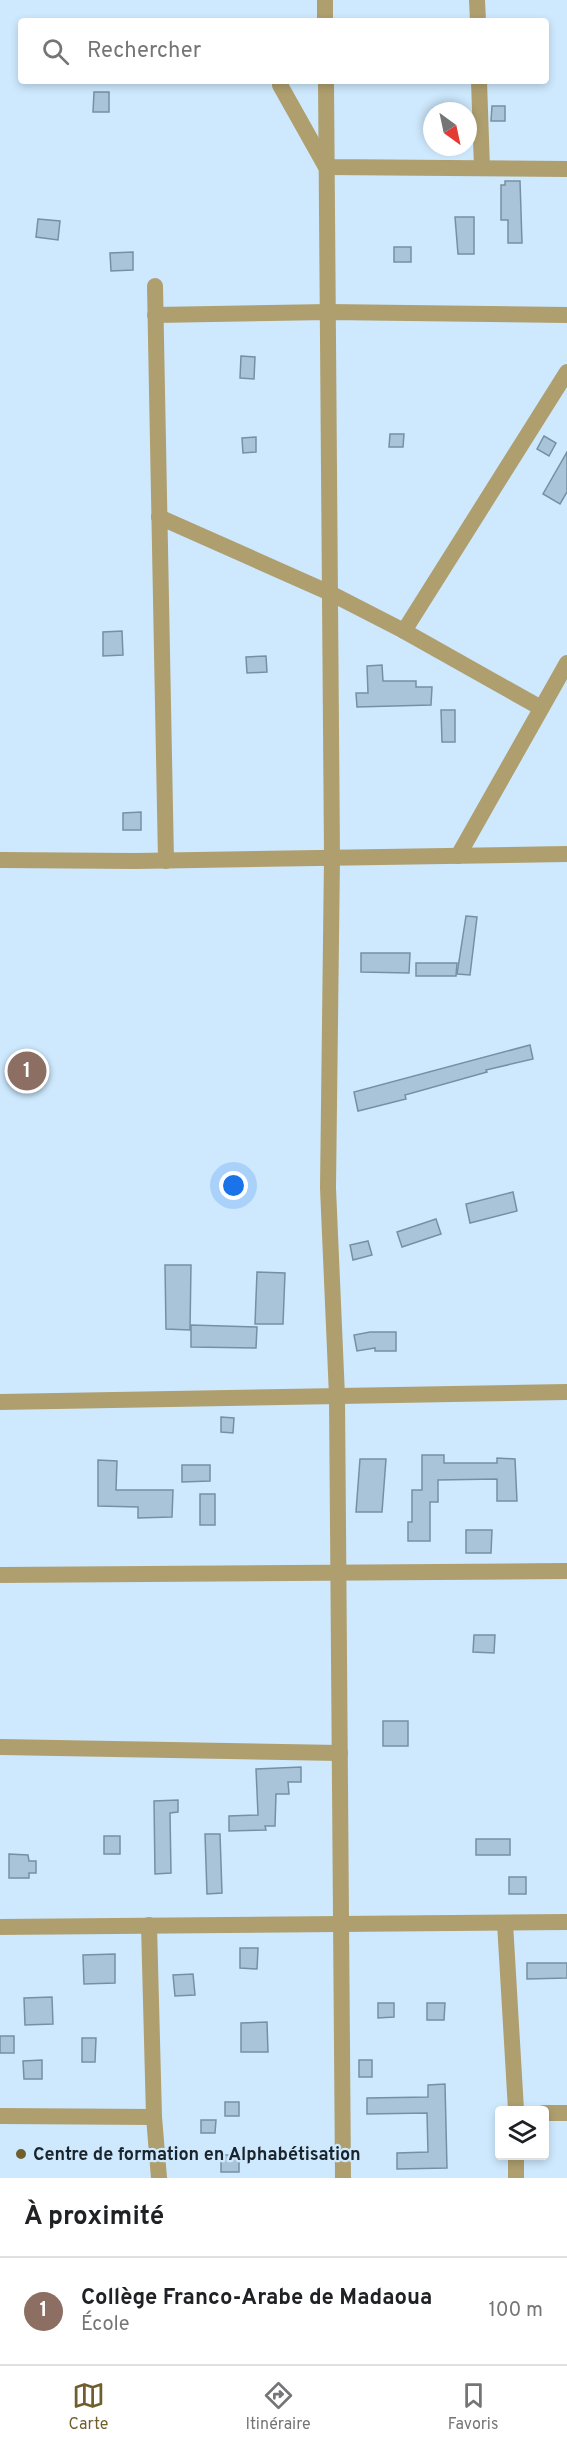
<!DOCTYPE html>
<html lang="fr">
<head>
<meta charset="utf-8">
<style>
  :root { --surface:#fff; --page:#f6f6f6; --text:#202124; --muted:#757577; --line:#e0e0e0; --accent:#705f2d }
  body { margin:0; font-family:Overpass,sans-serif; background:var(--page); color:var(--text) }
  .controls { position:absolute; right:18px; bottom:18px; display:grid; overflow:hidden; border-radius:6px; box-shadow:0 3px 9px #0003 }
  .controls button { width:54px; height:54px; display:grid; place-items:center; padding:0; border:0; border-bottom:2px solid var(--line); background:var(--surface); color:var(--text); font:30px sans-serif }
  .compass { position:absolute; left:423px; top:102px; width:54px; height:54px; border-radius:50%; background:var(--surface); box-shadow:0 3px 9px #0003; rotate:147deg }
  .you { position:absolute; left:234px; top:1186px; width:21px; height:21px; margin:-15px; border:4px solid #fff; border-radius:50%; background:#1a73e8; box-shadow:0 0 0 9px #1a73e833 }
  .badge { display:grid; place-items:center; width:39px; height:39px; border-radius:50%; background:var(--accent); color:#fff; font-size:20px; font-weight:700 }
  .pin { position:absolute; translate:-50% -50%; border:3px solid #fff; box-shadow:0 2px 6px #0006 }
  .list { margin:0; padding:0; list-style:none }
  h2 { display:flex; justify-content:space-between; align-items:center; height:78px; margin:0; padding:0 24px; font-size:26px }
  h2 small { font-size:20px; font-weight:400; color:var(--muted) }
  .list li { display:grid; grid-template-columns:39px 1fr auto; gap:18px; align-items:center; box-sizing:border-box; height:108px; padding:0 24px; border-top:2px solid var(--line) }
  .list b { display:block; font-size:22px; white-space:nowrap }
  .list p { margin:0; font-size:20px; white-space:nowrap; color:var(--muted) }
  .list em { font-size:20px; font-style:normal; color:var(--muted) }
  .icon { flex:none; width:33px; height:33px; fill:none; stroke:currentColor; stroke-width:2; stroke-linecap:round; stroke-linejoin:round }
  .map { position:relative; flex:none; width:567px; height:2178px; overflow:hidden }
  .search { position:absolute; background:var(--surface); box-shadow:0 3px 9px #0003; left:18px; right:18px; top:18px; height:66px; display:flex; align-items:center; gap:15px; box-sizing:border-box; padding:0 21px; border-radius:6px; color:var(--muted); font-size:22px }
  .sheet { height:186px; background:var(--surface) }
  nav { display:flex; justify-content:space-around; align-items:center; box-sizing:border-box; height:84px; border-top:2px solid var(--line); background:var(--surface); font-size:16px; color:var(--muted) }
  nav a { display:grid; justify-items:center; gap:3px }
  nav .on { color:var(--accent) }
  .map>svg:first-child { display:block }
</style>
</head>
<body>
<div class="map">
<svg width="567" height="2178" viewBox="0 0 567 2178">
  <rect width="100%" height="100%" fill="#cee9fe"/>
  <g fill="#a9c4d8" stroke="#768fa3" stroke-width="1.5">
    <path d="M94 92H109V112H93Z"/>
    <path d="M492 106H505V121H491Z"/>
    <path d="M505 181H520L522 243H508V220H501V185H505Z"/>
    <path d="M455 217H474V254H458Z"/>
    <path d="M38 219 60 221 58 240 36 237Z"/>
    <rect x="394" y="247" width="17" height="15"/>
    <path d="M133 252V270L111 271 110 253Z"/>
    <path d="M241 356 255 357 254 379 240 378Z"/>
    <path d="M390 434H404L403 447H389Z"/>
    <path d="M544 436 556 443 549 456 537 449Z"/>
    <path d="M256 437V452L243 453 242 438Z"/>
    <path d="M567 452V492L560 504 543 494Z"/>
    <path d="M122 631 123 655 103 656V632Z"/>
    <path d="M266 656 267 672 247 673 246 657Z"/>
    <path d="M382 665 383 681H416V687H432L431 705 357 707 356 693H368L367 666Z"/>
    <path d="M441 710H455V742H442Z"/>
    <path d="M141 812V830H123V813Z"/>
    <path d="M466 916 477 917 470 975 457 974Z"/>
    <path d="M361 953H410L409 973 361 972Z"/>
    <path d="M416 963H457L456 976H416Z"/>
    <path d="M530 1045 533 1059 486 1070 487 1072 405 1095 406 1099 358 1111 354 1092Z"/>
    <path d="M513 1192 517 1211 470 1223 466 1204Z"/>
    <path d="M436 1219 441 1234 402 1247 397 1232Z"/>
    <path d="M368 1241 372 1255 353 1260 350 1245Z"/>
    <path d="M165 1265H191L190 1330 166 1329Z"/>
    <path d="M257 1272 285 1273 283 1324H255Z"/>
    <path d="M191 1325 257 1327 256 1348 191 1347Z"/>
    <path d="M370 1332H396V1351H375V1348L357 1351 354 1335Z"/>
    <path d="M221 1417 234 1418 233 1433 221 1432Z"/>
    <path d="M422 1455H444V1463H497V1458L515 1459 517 1501H497V1479L438 1480V1502H430V1541H408V1522H412V1490H422Z"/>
    <path d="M360 1459H386L382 1512H356Z"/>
    <path d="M98 1460 117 1461 116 1490H173L172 1517 138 1518V1507L98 1506Z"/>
    <path d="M182 1465H210V1481L182 1482Z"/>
    <rect x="200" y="1494" width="15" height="31"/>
    <path d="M466 1530H492L491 1553H466Z"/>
    <path d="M474 1635H495L494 1653 473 1652Z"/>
    <rect x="383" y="1721" width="25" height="25"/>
    <path d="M301 1767V1782H288L289 1794H276L275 1826H265L266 1830 229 1831V1816L258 1815 256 1769Z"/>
    <path d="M178 1800V1812L170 1813 171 1873 155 1874 154 1801Z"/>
    <path d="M205 1834H220L222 1893 207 1894Z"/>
    <rect x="104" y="1836" width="16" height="18"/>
    <rect x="476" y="1839" width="34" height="16"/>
    <path d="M9 1854 28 1855 29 1861H36V1873H29V1878H9Z"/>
    <rect x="509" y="1877" width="17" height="17"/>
    <path d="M240 1948H258L257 1969 240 1968Z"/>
    <path d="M115 1954V1983L84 1984 83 1955Z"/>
    <path d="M527 1963H567V1978L527 1979Z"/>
    <path d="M193 1974 195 1995 175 1996 173 1975Z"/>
    <path d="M52 1997 53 2024 25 2025 24 1998Z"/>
    <path d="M378 2003H394V2017L378 2018Z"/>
    <path d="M427 2003H445L444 2020H427Z"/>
    <path d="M267 2022 268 2052H241V2023Z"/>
    <rect x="0" y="2036" width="14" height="17"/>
    <path d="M82 2038H96L95 2062H82Z"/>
    <path d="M42 2060V2079H24L23 2061Z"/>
    <rect x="359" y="2060" width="13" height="17"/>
    <path d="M445 2084 447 2168 397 2169V2153L428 2152 427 2113 367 2114V2098L428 2097V2085Z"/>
    <rect x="225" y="2102" width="14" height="14"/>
    <path d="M201 2120H216L215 2133H201Z"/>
    <rect x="221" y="2155" width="18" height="17"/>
  </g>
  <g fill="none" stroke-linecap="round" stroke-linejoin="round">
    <g stroke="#af9f6f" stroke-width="16">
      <path d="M325 0V21"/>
      <path d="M477 0 478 21"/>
      <path d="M326 81 332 857 328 1188 337 1396 343 2178"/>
      <path d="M479 81 482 168"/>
      <path d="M280 85 326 167 567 169"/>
      <path d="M155 286 166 861"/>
      <path d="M155 315 328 312 567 315"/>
      <path d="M159 517 330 593 404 631 541 708"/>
      <path d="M404 631 567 372"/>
      <path d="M458 856 567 663"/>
      <path d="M0 860 135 861 567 854"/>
      <path d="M0 1402 567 1392"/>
      <path d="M0 1575 567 1571"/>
      <path d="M0 1747 340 1753"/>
      <path d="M505 1923 516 2110"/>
      <path d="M149 1925 154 2117 159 2178"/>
      <path d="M0 1927 567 1922"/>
      <path d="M544 2113H567"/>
      <path d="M0 2116 154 2117"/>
      <path d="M516 2156V2178"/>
    </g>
  </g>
  <circle fill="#705f2d" stroke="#cee9fe" stroke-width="2" cx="21" cy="2154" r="6"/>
  <g text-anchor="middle" stroke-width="4.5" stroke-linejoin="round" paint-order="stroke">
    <g font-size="18" font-weight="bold" fill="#1a242c" stroke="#cee9fe" text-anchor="start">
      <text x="33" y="2160">Centre de formation en Alphabétisation</text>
    </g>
  </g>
</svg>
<div class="controls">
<button><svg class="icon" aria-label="layers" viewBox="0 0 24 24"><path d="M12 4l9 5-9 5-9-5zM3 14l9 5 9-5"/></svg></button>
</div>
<svg class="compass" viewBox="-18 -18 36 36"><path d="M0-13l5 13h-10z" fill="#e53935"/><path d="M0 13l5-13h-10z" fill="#757577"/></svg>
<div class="you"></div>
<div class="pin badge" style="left:27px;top:1071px;background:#8d6e63">1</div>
<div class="search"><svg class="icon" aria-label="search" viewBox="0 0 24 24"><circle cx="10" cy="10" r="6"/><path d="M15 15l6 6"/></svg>Rechercher</div>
</div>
<section class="sheet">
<h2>À proximité<small></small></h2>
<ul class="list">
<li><span class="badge" style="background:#8d6e63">1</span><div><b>Collège Franco-Arabe de Madaoua</b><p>École</p></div><em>100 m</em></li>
</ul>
</section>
<nav>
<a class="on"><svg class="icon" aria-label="map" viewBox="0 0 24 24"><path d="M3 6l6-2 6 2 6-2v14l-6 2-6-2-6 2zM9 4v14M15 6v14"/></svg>Carte</a>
<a><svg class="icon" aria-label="directions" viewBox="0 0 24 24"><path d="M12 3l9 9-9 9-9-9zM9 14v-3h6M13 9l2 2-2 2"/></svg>Itinéraire</a>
<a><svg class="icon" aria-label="saved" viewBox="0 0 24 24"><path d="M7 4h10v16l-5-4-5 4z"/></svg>Favoris</a>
</nav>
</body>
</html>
